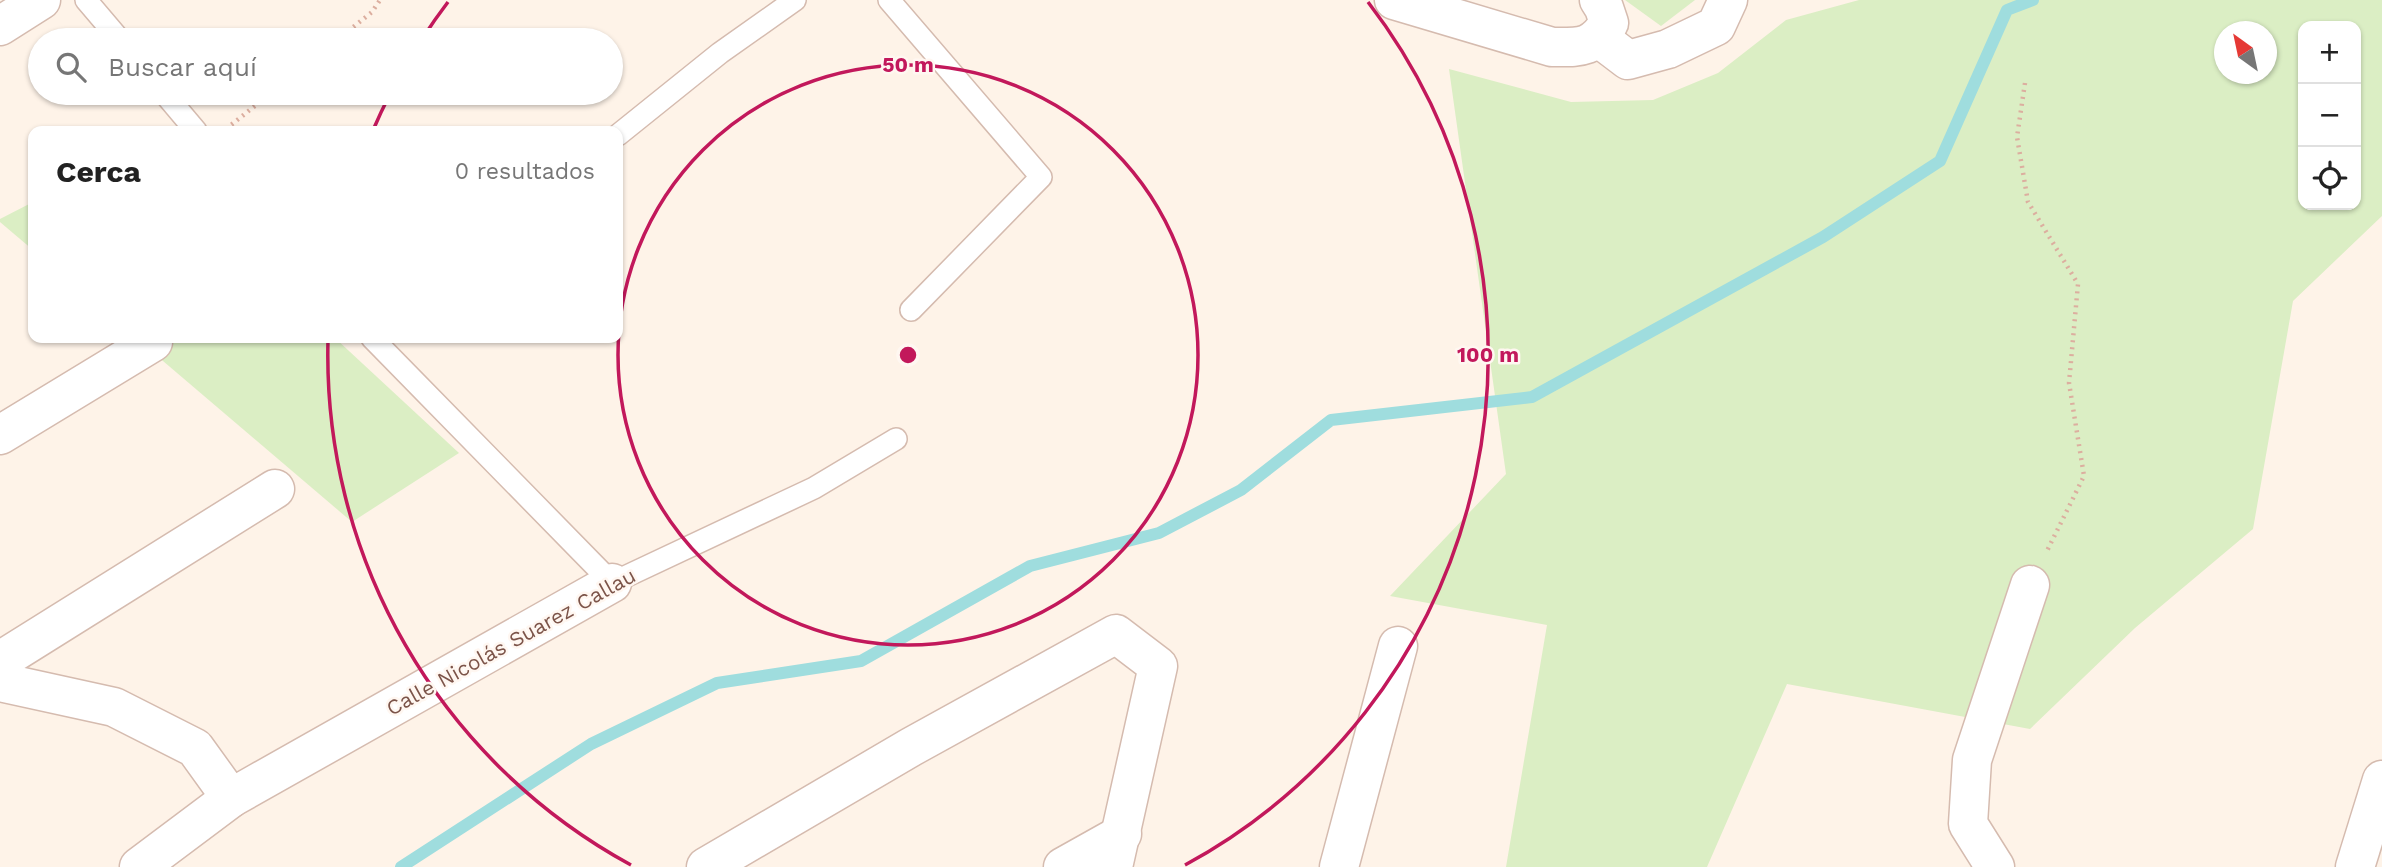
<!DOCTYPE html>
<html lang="es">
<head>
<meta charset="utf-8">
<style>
  :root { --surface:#fff; --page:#f2f2f2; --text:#222; --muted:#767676; --line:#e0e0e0 }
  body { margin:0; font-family:"Work Sans",sans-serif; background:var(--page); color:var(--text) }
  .controls { position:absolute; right:21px; top:21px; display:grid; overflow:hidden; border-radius:14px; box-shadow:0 2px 5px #0004 }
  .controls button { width:63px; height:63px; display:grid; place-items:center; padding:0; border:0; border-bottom:2px solid var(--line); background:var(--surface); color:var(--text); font:35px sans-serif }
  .compass { position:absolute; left:2214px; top:21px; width:63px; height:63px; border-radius:50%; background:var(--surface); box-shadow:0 2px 5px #0004; rotate:327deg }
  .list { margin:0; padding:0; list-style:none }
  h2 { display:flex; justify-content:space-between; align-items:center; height:91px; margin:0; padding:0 28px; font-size:30px }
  h2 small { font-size:23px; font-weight:400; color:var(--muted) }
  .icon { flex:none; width:38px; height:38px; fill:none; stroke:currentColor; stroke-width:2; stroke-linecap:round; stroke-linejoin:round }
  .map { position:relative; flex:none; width:2382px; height:867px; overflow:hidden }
  .search { position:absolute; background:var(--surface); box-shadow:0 2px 5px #0004; left:28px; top:28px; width:595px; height:77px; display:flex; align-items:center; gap:18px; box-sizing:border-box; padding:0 24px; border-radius:38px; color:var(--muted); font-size:26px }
  .panel { position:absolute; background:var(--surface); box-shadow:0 2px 5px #0004; left:28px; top:126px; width:595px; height:217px; border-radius:14px }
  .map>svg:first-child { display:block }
</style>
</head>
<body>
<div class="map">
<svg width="2382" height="867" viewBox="0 0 2382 867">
  <rect width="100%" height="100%" fill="#fef3e8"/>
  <g fill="#dbeec4" fill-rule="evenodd">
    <path d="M1625 0H1695L1661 26Z"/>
    <path d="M1859 0H2382V216L2293 301 2253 529 2135 628 2030 729 1787 684 1707 867H1506L1547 625 1390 596 1506 474 1449 69 1571 102 1653 100 1718 73 1786 20ZM2303 26H2356V205H2303ZM2224 32H2266V74H2224Z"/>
    <path d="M33 202V250L0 222V219Z"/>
    <path d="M136 338H335L459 453 352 522Z"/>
  </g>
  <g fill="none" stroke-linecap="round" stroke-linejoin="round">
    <path stroke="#9fddde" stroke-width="12" d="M401 867 591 744 717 683 861 661 1030 566 1159 533 1241 490 1331 420 1532 397 1823 237 1940 161 2007 10 2033 0"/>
    <g stroke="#d5bbaf" stroke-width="24">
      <g id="lane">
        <path d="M86 0 120 40"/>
        <path d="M889 0 1041 177 911 310"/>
        <path d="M164 93 196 131"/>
        <path d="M618 135 720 53 795 0"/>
        <path d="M372 338 612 583 814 488 896 439"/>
      </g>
    </g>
    <g stroke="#d5bbaf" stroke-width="41">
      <g id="street">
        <path d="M1394 0 1552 47C1581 47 1592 49 1609 23L1604 8 1599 0"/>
        <path d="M0 26 41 0"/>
        <path d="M1599 38 1628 60 1668 49 1716 26 1728 0"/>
        <path d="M0 435 153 342"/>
        <path d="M0 661 275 489"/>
        <path d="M0 682 114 707 195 748 231 798"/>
        <path d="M139 867 231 798 612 583"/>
        <path d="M706 867 911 747 1116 634 1158 666 1113 867"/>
        <path d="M1063 867 1122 834"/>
        <path d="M1339 867 1398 646"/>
        <path d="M1995 867 1968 824 1972 760 2030 585"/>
        <path d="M2355 867 2382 780"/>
      </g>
    </g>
    <g stroke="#dcae9f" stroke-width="4.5" stroke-dasharray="2 5" stroke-linecap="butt">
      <path d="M337 40 372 12 380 0"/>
      <path d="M2025 83 2017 137 2028 202 2078 284 2069 383 2084 476 2046 553"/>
      <path d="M226 129 271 93"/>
    </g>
    <use href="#lane" stroke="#fff" stroke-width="21"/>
    <use href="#street" stroke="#fff" stroke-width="38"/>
  </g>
  <g fill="none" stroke="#c2185b" stroke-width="3.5">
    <circle cx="908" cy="355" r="290"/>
    <path d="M631 865A580 580 0 0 1 328 340M374 128A580 580 0 0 1 389 96M422 39A580 580 0 0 1 448 2M1368 2A580 580 0 0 1 1185 865"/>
  </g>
  <g text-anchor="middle" stroke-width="5" stroke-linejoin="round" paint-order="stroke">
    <g font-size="21" fill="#7c5449" stroke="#fff7f1">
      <text transform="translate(511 642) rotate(-29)" y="7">Calle Nicolás Suarez Callau</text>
    </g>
  </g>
  <circle cx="908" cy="355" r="10" fill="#c2185b" stroke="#fff7f1" stroke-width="3.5"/>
  <g font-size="21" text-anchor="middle" font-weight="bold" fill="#c2185b" stroke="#fff7f1" stroke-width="5" stroke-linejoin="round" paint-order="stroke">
    <text x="908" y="72">50 m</text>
    <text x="1488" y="362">100 m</text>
  </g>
</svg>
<div class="controls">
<button>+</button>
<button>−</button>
<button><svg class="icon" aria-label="locate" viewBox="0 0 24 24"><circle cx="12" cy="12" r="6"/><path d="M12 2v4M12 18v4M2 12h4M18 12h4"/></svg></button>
</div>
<svg class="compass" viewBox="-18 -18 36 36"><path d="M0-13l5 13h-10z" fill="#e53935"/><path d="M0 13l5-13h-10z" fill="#767676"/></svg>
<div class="search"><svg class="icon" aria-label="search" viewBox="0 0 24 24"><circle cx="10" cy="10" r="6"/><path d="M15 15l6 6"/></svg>Buscar aquí</div>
<section class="panel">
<h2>Cerca<small>0 resultados</small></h2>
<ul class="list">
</ul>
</section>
</div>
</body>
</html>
